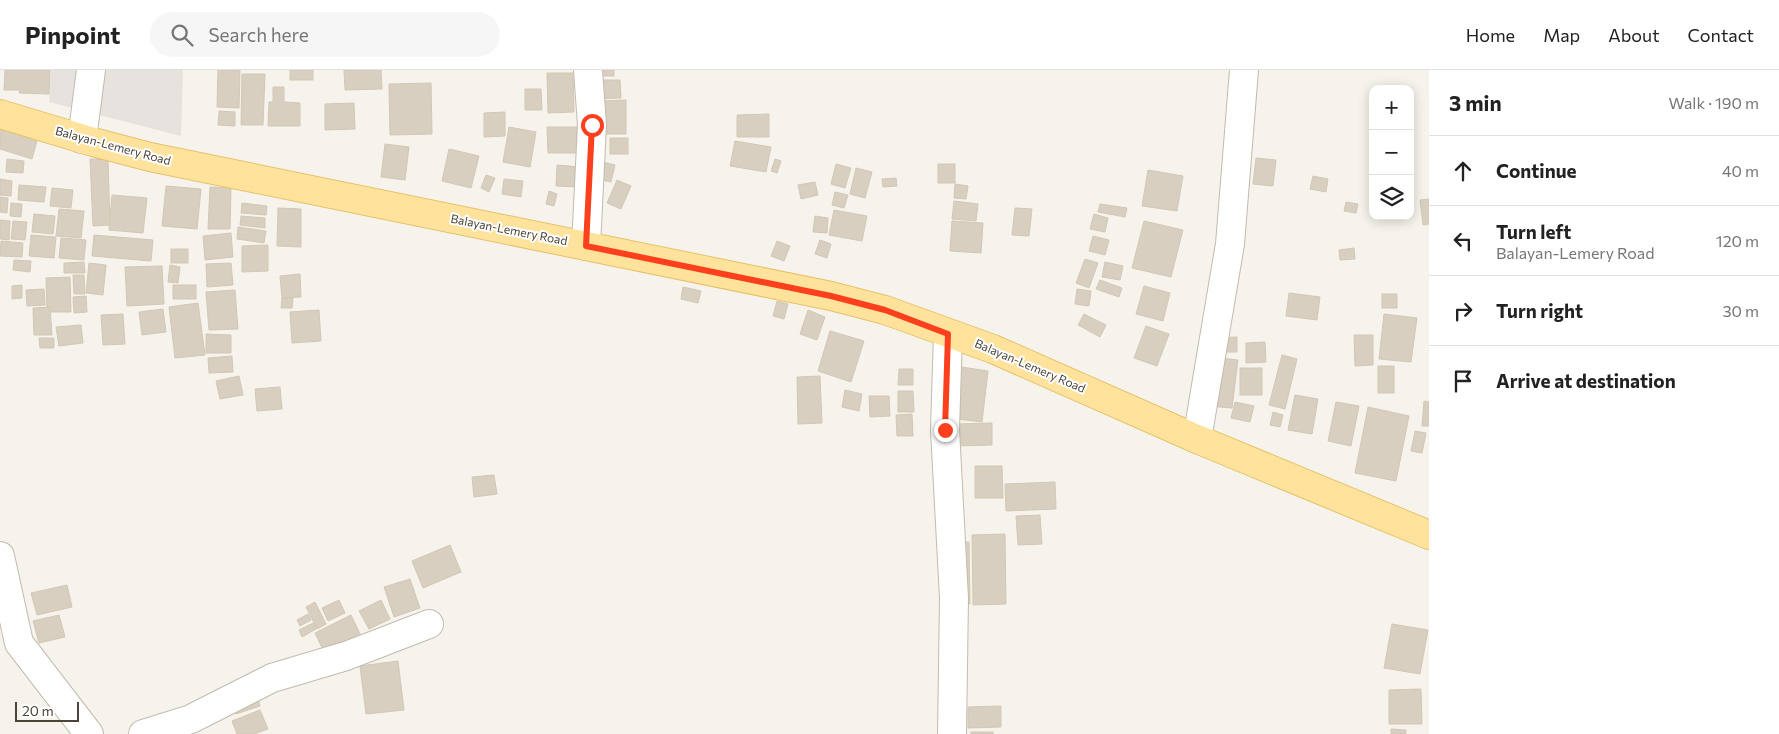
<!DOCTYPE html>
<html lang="en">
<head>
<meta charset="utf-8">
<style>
  :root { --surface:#fff; --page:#f6f6f6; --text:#222; --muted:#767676; --line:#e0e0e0 }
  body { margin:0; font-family:Commissioner,sans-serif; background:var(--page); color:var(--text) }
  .controls { position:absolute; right:15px; top:15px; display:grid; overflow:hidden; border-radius:10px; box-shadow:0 2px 12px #0003 }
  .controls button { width:45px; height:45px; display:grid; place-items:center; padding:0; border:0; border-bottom:1px solid var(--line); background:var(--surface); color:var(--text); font:25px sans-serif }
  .scale { position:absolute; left:15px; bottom:12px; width:64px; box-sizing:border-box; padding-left:5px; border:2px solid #4b4439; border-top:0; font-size:14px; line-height:18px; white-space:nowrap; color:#4b4439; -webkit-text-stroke:4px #fff; paint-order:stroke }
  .stop { position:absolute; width:15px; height:15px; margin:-11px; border:4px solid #fc3f1d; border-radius:50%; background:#fff }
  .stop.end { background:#fc3f1d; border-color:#fff; box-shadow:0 1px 5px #0008 }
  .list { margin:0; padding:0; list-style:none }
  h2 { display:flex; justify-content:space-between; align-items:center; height:65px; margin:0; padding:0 20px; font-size:21px }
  h2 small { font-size:16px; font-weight:400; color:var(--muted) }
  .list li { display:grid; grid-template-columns:32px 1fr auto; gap:15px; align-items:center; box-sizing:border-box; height:70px; padding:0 20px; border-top:1px solid var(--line) }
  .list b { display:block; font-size:19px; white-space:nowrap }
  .list p { margin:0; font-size:16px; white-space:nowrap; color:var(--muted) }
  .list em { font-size:16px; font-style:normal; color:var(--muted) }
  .icon { flex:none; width:28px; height:28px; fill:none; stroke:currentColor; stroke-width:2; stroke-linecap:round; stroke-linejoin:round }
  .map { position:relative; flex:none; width:1429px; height:664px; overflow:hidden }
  header { display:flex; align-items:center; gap:30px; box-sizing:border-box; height:70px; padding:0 25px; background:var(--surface); border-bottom:1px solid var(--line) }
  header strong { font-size:24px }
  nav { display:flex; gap:28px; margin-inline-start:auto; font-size:18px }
  .search { width:350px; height:45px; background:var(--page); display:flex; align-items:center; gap:12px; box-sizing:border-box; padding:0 18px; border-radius:28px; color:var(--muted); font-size:19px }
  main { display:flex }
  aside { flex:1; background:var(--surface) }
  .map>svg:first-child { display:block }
</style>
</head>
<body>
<header>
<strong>Pinpoint</strong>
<div class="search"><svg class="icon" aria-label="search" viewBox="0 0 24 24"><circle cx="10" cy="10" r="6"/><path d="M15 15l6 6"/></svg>Search here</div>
<nav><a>Home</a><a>Map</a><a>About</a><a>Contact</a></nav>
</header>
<main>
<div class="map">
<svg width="1429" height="664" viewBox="0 0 1429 664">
  <rect width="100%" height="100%" fill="#f6f3ec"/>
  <path fill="#e6e2dd" d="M51 0H183L181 66 49 32Z"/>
  <g fill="#d8cfc1" stroke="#d3c7b4">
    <path d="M5 0H50L49 24 19 23 20 20H4Z"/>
    <path d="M218 0H240L239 38 217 37Z"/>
    <rect x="290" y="0" width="23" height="10"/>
    <path d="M344 0H381L382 19 345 20Z"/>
    <rect x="596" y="0" width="18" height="6"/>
    <path d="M547 3H573L574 42 548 43Z"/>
    <path d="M242 4H265L263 55H241Z"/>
    <path d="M590 10H620L621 28 590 29Z"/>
    <path d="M431 13 432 64 390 65 389 14Z"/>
    <path d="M273 17H284V32L300 33V56H268L269 32H273Z"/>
    <path d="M525 19H541L542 40H525Z"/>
    <path d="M626 30V64H600L599 31Z"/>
    <path d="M354 33 355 59 325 60V34Z"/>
    <path d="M219 41 235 42V56L218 55Z"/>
    <path d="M505 42V66L484 67V43Z"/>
    <path d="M769 44V67H737V45Z"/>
    <path d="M1 56 38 67 32 89 0 79Z"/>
    <path d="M509 57 536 62 530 97 503 92Z"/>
    <path d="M547 57H580L581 83H548Z"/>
    <rect x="610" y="68" width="18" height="16"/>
    <path d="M735 71 771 77 766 102 730 96Z"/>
    <path d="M385 74 409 77 405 110 381 107Z"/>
    <path d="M449 79 479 86 471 118 442 111Z"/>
    <path d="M1256 88 1276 90 1273 116 1253 114Z"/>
    <path d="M7 89 24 91 23 103 6 102Z"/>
    <path d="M90 89H108L110 155 93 156Z"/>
    <path d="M775 89 781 91 777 103 771 101Z"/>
    <path d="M594 90 615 95 611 112 590 107Z"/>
    <path d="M836 94 851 98 845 118 831 114Z"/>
    <rect x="938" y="94" width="17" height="19"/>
    <path d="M557 95 580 97 579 117 556 116Z"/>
    <path d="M856 98 872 102 865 128 850 124Z"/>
    <path d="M1148 100 1183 106 1177 141 1142 136Z"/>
    <path d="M486 105 495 108 489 122 481 118Z"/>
    <path d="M1313 106 1328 109 1326 122 1310 119Z"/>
    <path d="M896 108 897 116 883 117 882 109Z"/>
    <path d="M0 109 12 111 11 126 0 125Z"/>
    <path d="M504 109 523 111 521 127 502 124Z"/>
    <path d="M617 110 631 116 621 139 607 133Z"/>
    <path d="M815 112 818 125 801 129 798 115Z"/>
    <path d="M955 114 968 116 966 129 954 128Z"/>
    <path d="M19 115 46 117 44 132 18 130Z"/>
    <path d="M166 116 201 119 197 159 162 156Z"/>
    <path d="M210 117 231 118 230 159H208Z"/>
    <path d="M52 118 73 120 71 138 50 136Z"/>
    <path d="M549 121 557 124 554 136 546 134Z"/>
    <path d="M835 122 848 125 844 138 832 135Z"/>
    <path d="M112 125 147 128 143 163 109 160Z"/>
    <path d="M0 127 8 128 7 143 0 142Z"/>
    <path d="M1429 129V154L1423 155 1420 130Z"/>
    <path d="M954 131 978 134 976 151 952 149Z"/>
    <path d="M1346 132 1358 134 1356 143 1344 141Z"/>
    <path d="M11 133 22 134 21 147 10 146Z"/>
    <path d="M242 133 267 136 266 145 241 143Z"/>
    <path d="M1100 134 1127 138 1125 147 1098 142Z"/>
    <path d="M278 138 301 139V177L277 176Z"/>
    <path d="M1015 138 1032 139 1029 166 1012 165Z"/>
    <path d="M59 139 84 141 81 168 56 166Z"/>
    <path d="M834 140 867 146 862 171 829 165Z"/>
    <path d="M34 144 55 146 53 164 32 162Z"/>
    <path d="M1094 144 1108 148 1105 162 1090 159Z"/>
    <path d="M241 146 265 148V158L240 155Z"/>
    <path d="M815 146 828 148 827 163 813 162Z"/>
    <path d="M0 150 10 151 9 170 0 169Z"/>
    <path d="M13 151 27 152 25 170 11 169Z"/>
    <path d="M952 151 983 153 981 183 950 181Z"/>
    <path d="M1144 151 1183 160 1171 207 1132 198Z"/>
    <path d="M238 157 266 161 264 173 237 169Z"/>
    <path d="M231 163 233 187 205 190 203 166Z"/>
    <path d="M31 165 56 167 54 188 29 186Z"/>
    <path d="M94 165 153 170 151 191 92 186Z"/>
    <path d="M1093 166 1109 170 1105 185 1089 181Z"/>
    <path d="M61 168 86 170 84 190 59 188Z"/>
    <path d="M820 170 831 174 827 188 815 184Z"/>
    <path d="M1 171 23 173 22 187 0 186Z"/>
    <path d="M777 171 790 176 784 191 771 186Z"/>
    <path d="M268 175V201L242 202V176Z"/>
    <path d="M1354 178 1355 189 1340 190 1339 180Z"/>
    <rect x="171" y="179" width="17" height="14"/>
    <path d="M1085 189 1098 193 1089 218 1076 213Z"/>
    <path d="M14 190 31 191 30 202 13 200Z"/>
    <path d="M84 192 85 203H64V193Z"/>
    <path d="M1105 192 1123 196 1120 210 1102 207Z"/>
    <path d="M89 193 106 195 103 225 86 223Z"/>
    <path d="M231 193 233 215 207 217 206 194Z"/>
    <path d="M170 195 180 197 178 213 168 212Z"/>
    <path d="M162 196 164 234 127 236 125 197Z"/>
    <path d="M300 204 301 227 282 228 280 206Z"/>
    <path d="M73 205H84L85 224H74Z"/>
    <path d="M70 207 71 242H47L46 208Z"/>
    <path d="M1100 210 1122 218 1119 227 1096 219Z"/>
    <path d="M22 215V228L12 229V216Z"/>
    <rect x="173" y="215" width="23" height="14"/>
    <path d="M1144 216 1170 223 1163 251 1136 244Z"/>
    <path d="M683 217 701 221 698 233 681 229Z"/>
    <path d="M44 219 45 235 27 236 26 220Z"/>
    <path d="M1077 219 1091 221 1089 236 1075 234Z"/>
    <path d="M235 220 238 259 209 260 206 222Z"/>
    <path d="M1289 223 1320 227 1317 250 1286 246Z"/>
    <rect x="1382" y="224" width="15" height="14"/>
    <path d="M86 226 87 242 74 243 73 227Z"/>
    <path d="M282 228H293L292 238H281Z"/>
    <path d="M777 231 788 234 784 249 773 246Z"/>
    <path d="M198 233 205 285 175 288 169 237Z"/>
    <path d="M50 237 52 265H34L33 238Z"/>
    <path d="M163 239 166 262 142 265 139 242Z"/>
    <path d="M319 240 321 271 292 273 290 242Z"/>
    <path d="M808 240 825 247 817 270 800 264Z"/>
    <path d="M123 244 125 274 103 275 101 245Z"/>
    <path d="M1084 244 1106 255 1100 267 1078 255Z"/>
    <path d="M1384 244 1417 248 1411 292 1379 289Z"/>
    <path d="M81 255 83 273 59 276 56 257Z"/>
    <path d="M1146 256 1169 264 1157 296 1134 288Z"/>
    <path d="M830 261 864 271 851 312 818 301Z"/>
    <path d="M206 264 231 265V283H206Z"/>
    <path d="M1354 265H1373V295L1355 296Z"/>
    <path d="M1237 267V282H1216V268Z"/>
    <path d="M39 268H54V278H40Z"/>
    <path d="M1265 272 1266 292 1246 293V273Z"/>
    <path d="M1282 285 1297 289 1285 339 1269 335Z"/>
    <path d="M232 286 233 302 209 303 208 288Z"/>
    <path d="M1213 287 1238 290 1232 338 1207 336Z"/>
    <path d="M955 296 988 301 982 352 949 348Z"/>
    <rect x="1378" y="296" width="16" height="27"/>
    <rect x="1240" y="298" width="22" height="27"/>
    <path d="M899 299H913V315H898Z"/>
    <path d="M239 306 243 325 220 329 216 311Z"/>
    <path d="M820 306 822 353 798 354 797 307Z"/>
    <path d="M280 317 282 339 257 341 255 319Z"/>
    <path d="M845 320 862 324 859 341 842 337Z"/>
    <path d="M898 321H913L914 342H898Z"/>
    <path d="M1295 325 1318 329 1312 364 1288 360Z"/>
    <path d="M869 326H889L890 346 870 347Z"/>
    <path d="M1424 331 1429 332V356H1422Z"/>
    <path d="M1235 332 1254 336 1250 352 1231 348Z"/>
    <path d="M1336 332 1359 336 1351 376 1328 371Z"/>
    <path d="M1368 337 1409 346 1396 411 1355 403Z"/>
    <path d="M1273 342 1283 345 1280 357 1270 355Z"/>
    <path d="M912 344 913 366H897L896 345Z"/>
    <path d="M992 353V375L956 376 955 354Z"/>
    <path d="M1415 361 1426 363 1422 383 1411 381Z"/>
    <path d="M975 396H1002L1003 428H975Z"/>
    <path d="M494 405 497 424 474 427 472 407Z"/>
    <path d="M1055 412 1056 439 1006 441 1005 414Z"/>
    <path d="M1040 445 1042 474 1018 475 1016 446Z"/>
    <path d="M1005 464 1006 534 973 535 972 465Z"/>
    <path d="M969 472 970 534H955L954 473Z"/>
    <path d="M450 475 461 502 423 518 412 491Z"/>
    <path d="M410 509 420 538 394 547 384 517Z"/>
    <path d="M67 515 72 537 37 545 31 523Z"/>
    <path d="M339 530 345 543 328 551 322 538Z"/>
    <path d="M381 530 390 549 369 559 359 541Z"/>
    <path d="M315 532 326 554 317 559 306 537Z"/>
    <path d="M308 544 311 550 300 556 297 550Z"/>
    <path d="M59 545 65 567 39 573 33 551Z"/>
    <path d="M351 545 361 566 325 584 315 563Z"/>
    <path d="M313 553 316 559 302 567 299 560Z"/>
    <path d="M1392 554 1428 560 1420 604 1384 598Z"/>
    <path d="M398 591 404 640 366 644 360 596Z"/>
    <path d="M1421 619 1422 654H1389V620Z"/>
    <path d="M256 622 260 636 236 644 230 631Z"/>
    <path d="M1001 636V657L968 658V637Z"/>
    <path d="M260 640 268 659 254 664H237L232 651Z"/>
    <path d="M1391 659 1406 660V664H1391Z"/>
    <rect x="971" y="662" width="22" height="2"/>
  </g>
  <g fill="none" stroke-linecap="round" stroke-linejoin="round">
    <g stroke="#c2bbae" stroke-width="30">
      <g id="minor">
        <path d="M82 69 91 0"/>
        <path d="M586 176 592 55 588 0"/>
        <path d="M948 264 945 360 954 528 952 664"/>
        <path d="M1197 369 1230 174 1244 0"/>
        <path d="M0 486 19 573 89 664"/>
        <path d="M143 664 191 649 272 608 346 586 429 554"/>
      </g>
    </g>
    <g stroke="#e6c16a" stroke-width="30">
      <path id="major" d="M0 44 93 72 150 87 831 226 885 240 993 279 1197 369 1429 465"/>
    </g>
    <use href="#minor" stroke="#fff" stroke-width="28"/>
    <use href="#major" stroke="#ffe39c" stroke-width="28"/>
  </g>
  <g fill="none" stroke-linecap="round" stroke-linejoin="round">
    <path stroke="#fc3f1d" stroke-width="6" d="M592 55 586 176 831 226 885 240 948 264 945 360"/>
  </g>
  <g text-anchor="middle" stroke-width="4" stroke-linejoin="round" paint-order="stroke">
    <g font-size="12" fill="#4b4439" stroke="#fff">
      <text transform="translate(113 76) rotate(15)" y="4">Balayan-Lemery Road</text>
      <text transform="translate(509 160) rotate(11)" y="4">Balayan-Lemery Road</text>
      <text transform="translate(1030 296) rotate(23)" y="4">Balayan-Lemery Road</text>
    </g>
  </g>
</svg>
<div class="controls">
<button>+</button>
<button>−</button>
<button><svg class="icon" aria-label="layers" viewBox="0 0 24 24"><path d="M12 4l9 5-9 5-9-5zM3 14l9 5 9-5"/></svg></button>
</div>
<div class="scale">20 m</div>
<div class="stop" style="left:592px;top:55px"></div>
<div class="stop end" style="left:945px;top:360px"></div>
</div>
<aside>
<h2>3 min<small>Walk · 190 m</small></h2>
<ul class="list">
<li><svg class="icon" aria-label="ahead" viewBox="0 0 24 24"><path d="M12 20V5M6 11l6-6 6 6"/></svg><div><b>Continue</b></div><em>40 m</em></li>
<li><svg class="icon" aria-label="left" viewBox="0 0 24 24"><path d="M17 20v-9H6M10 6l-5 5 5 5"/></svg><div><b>Turn left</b><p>Balayan-Lemery Road</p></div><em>120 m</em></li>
<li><svg class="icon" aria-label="right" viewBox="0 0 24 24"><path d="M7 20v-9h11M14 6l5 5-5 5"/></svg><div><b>Turn right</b></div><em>30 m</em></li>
<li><svg class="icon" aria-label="arrive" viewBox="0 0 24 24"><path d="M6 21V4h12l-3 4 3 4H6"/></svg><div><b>Arrive at destination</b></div></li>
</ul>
</aside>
</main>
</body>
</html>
